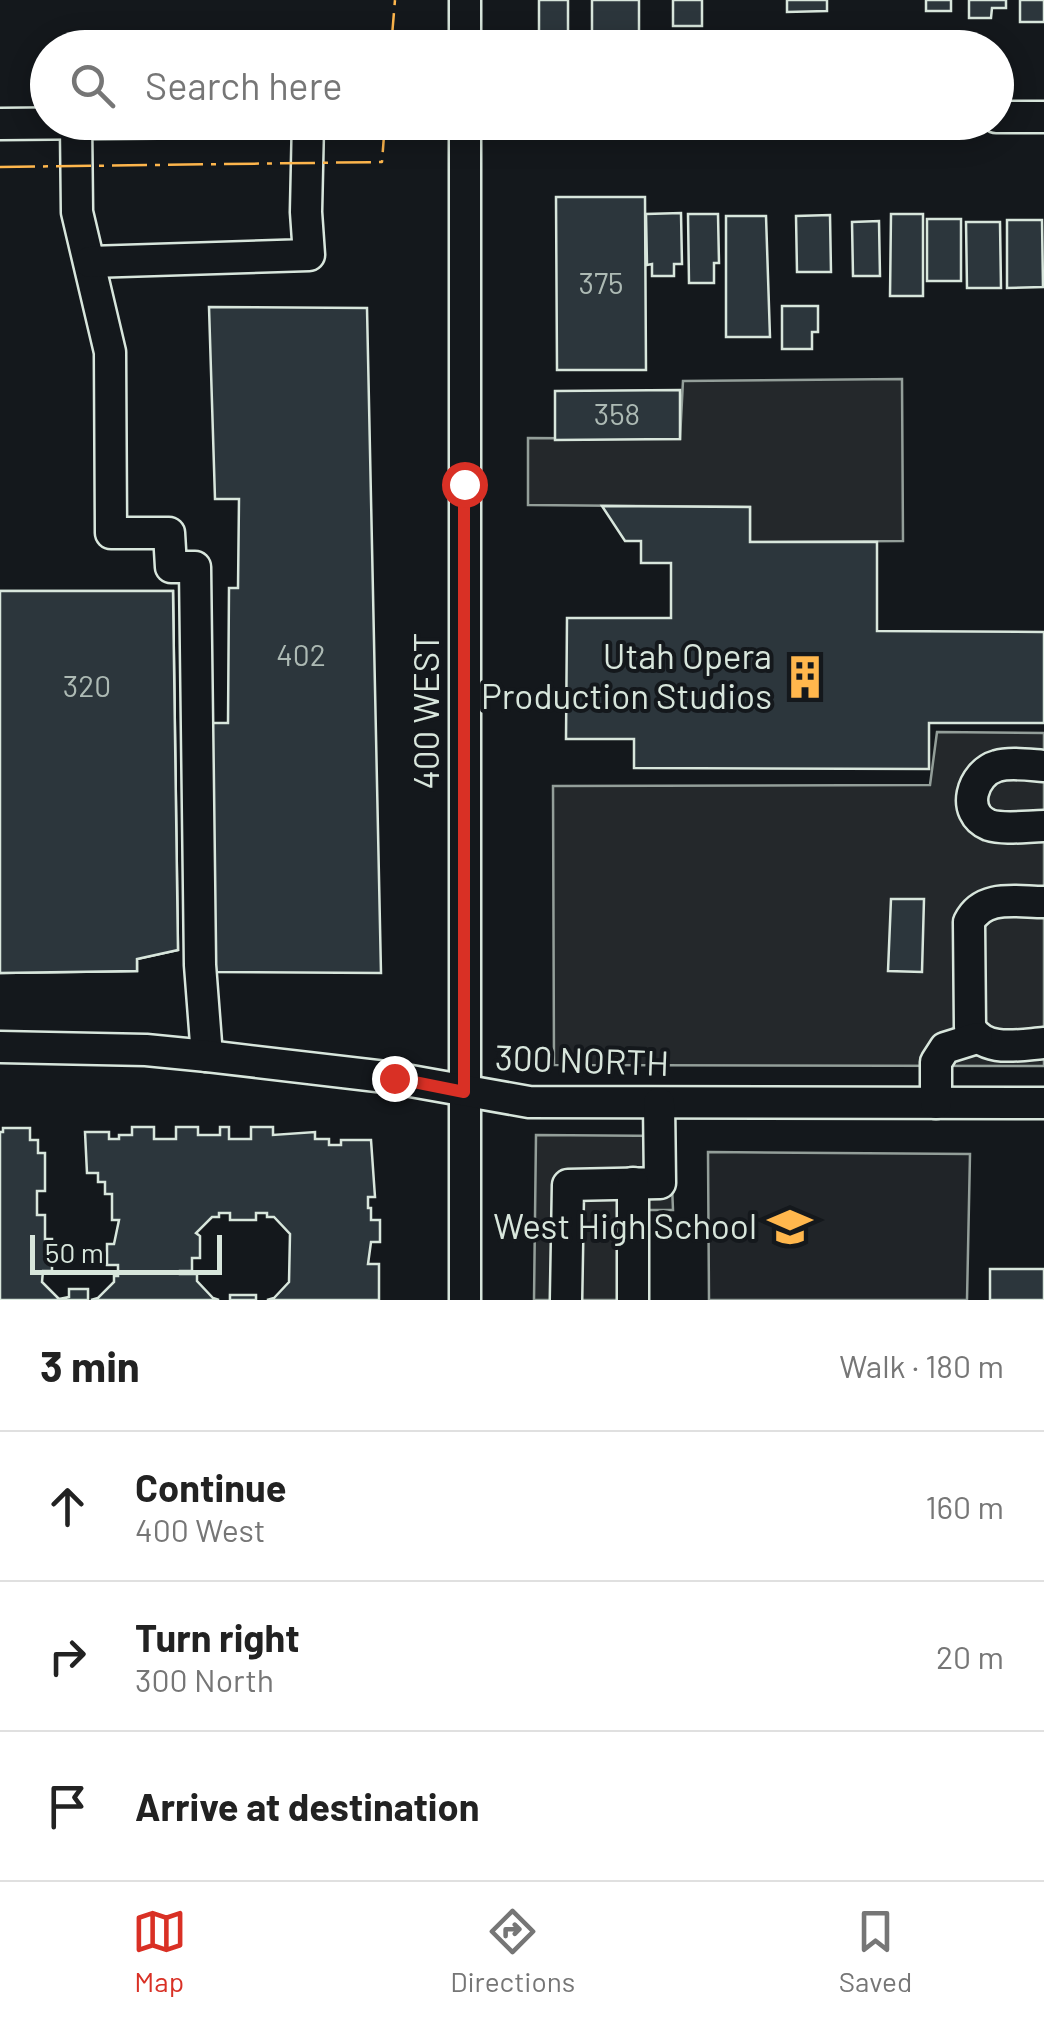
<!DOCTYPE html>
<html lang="en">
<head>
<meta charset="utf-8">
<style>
  :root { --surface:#fff; --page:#f2f2f2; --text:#222; --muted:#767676; --line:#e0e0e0; --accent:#d93025 }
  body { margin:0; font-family:Barlow,sans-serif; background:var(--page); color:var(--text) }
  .scale { position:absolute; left:30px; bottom:25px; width:192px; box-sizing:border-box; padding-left:10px; border:5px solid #d8e6dc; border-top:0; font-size:28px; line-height:35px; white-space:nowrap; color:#d8e6dc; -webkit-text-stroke:8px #14181c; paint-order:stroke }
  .stop { position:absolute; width:30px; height:30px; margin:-22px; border:8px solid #d93025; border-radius:50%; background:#fff }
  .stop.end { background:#d93025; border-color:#fff; box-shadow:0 2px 10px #0008 }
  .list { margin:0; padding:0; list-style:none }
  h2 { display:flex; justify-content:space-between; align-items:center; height:130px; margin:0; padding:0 40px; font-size:42px }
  h2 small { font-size:32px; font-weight:400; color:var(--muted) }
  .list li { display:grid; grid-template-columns:65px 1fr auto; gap:30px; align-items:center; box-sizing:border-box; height:150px; padding:0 40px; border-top:2px solid var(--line) }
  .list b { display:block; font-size:38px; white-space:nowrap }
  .list p { margin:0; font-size:32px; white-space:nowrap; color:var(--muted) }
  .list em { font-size:32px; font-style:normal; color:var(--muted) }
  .icon { flex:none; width:55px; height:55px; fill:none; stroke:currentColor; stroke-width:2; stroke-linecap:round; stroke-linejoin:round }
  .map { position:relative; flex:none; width:1044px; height:1300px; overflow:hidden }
  .search { position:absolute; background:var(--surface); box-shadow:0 5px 25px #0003; left:30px; right:30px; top:30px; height:110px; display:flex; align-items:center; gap:25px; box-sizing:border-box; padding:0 35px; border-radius:55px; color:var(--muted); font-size:38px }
  .sheet { height:580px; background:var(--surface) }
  nav { display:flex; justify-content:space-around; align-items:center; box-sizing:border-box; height:140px; border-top:2px solid var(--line); background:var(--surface); font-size:28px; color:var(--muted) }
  nav a { display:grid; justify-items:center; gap:5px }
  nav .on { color:var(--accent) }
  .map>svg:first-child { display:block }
</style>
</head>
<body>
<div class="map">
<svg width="1044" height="1300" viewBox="0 0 1044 1300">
  <rect width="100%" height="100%" fill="#14181c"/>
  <path fill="#202428" stroke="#939e99" stroke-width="2.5" d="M708 1152 970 1154 967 1300H709Z"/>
  <g fill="#24282b" stroke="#939e99" stroke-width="2.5">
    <path d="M902 379 903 541 750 542V507L528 505V438L680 439 683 381Z"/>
    <path d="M937 732 1044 733V1066L554 1065 553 786 930 785Z"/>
    <path d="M536 1135 670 1136 673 1210H629L630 1300H534Z"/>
  </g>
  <g fill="#2c363c" stroke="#d8e6dc" stroke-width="2.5">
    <rect x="539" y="0" width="29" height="38"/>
    <rect x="592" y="0" width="47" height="36"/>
    <rect x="673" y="0" width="29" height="26"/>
    <path d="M787 0H827V11L787 12Z"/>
    <rect x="926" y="0" width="25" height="11"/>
    <path d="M969 0H1006V8H992L991 18H969Z"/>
    <rect x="1020" y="0" width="24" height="22"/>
    <path d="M556 197H645L646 370H557Z"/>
    <path d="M681 213 682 264H674V276H652V264L647 265 646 214Z"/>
    <path d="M688 214H718L719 263H714V283H689Z"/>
    <path d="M891 214H923V296H890Z"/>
    <path d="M830 215 831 272H797L796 216Z"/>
    <path d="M726 216H766L770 337H726Z"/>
    <rect x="927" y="219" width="34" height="62"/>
    <path d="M1007 220H1042L1043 287 1007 288Z"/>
    <path d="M879 221 880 276H853L852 222Z"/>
    <path d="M966 222H1000L1001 288H967Z"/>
    <path d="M782 306H818V332H812V349H782Z"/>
    <path d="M209 307 367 308 381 973 209 972 207 723H228L229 588H238L239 499H215Z"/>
    <path d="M680 390V439L555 440V391Z"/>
    <path d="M602 506 750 507V542H877V631L1044 632V723H929V769L634 768V739H566L567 618H671V563H641V541H625Z"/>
    <path d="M0 591H173L178 950 137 959V971L0 973V885H84V784H0Z"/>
    <path d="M0 591H173L178 950 137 959V971L0 973Z"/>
    <path d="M891 899H924L922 972 888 971Z"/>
    <path d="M132 1127H154V1139H176V1127H198V1135H220V1127H229V1139H251V1127H273V1135L315 1132V1139H329V1145H341V1140H371L375 1197H368V1208H371V1220H380V1242H371L368 1264H379V1300H267L274 1298 289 1282 290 1234 274 1217H267V1213H256V1220H230V1213H219V1217H212L196 1233 200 1236V1258H192V1271H180V1274H197V1281L213 1298 219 1300H91L98 1298 114 1282V1276H118V1265H107V1244H114L119 1220H112V1194H105V1182H98V1173H87L85 1132H109V1139H119V1135H132Z"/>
    <path d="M3 1128H30V1140H38V1153H45V1191H37V1215H45V1239H52V1271H43L42 1282 59 1299 69 1297V1289H88V1300H0V1132H3Z"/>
    <rect x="990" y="1269" width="54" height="31"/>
    <rect x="230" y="1295" width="26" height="5"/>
  </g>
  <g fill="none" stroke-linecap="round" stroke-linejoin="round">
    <g stroke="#d8e6dc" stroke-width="35">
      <g id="minor">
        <path d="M465 0V48"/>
        <path d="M996 117H1044"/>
        <path d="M465 122V1300"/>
        <path d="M0 124 210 122"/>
        <path d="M76 124 77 212 110 352 111 533H169L171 567H195L200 965 207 1056"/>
        <path d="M90 262 309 255 306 212 308 122"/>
        <path d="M1044 766C1030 765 1010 762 997 766 972 773 960 813 989 825 1004 830 1029 826 1044 826"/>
        <path d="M1044 902C1016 902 983 894 969 922L970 1027C984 1053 1018 1045 1044 1043"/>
        <path d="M0 1047 146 1050 207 1056 394 1078 529 1102 1044 1103"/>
        <path d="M936 1103V1062L945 1048 977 1038"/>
        <path d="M566 1300 568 1185 660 1183 659 1103"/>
        <path d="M633 1300V1183"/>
      </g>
    </g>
    <use href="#minor" stroke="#14181c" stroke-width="30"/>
    <g stroke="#ffb74d" stroke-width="2.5" stroke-dasharray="35 8 5 8" stroke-linecap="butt">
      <path d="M391 48 395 0"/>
      <path d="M0 167 382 162 385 122"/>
    </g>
  </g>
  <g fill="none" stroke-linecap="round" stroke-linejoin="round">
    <path stroke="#d93025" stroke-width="12" d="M394 1078 464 1092V484"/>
  </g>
  <defs>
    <g id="building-bare" transform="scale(3.45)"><path d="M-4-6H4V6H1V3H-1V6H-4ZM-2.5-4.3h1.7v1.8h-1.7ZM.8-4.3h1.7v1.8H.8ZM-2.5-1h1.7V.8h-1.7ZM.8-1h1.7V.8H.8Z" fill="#ffb74d" stroke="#14181c" stroke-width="2.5" paint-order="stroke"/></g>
    <g id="school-bare" transform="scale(3.45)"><path d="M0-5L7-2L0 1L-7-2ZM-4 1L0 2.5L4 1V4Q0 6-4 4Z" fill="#ffb74d" stroke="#14181c" stroke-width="2.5" paint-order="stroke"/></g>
  </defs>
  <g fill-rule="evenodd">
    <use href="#building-bare" x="805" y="677"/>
    <use href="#school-bare" x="790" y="1227"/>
  </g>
  <g text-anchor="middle" stroke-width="8" stroke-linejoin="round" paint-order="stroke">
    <g font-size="30" fill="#adbab4">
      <text x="601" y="294">375</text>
      <text x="617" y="425">358</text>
      <text x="301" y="666">402</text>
      <text x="87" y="697">320</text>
    </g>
    <g font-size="35" fill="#d8e6dc" stroke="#14181c" text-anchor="end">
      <text x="772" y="669">Utah Opera<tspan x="772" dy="40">Production Studios</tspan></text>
      <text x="757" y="1239">West High School</text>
    </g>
    <g font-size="35" fill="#d8e6dc" stroke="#14181c">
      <text transform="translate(427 711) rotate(-90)" y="12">400 WEST</text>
      <text transform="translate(582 1061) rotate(2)" y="12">300 NORTH</text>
    </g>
  </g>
</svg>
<div class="scale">50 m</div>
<div class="stop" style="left:464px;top:484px"></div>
<div class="stop end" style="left:394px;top:1078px"></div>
<div class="search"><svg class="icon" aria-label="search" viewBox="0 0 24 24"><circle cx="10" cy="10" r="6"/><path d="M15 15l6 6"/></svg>Search here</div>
</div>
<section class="sheet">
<h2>3 min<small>Walk · 180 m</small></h2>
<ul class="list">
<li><svg class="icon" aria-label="ahead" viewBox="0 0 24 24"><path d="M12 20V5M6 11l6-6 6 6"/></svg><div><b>Continue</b><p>400 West</p></div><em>160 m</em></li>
<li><svg class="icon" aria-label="right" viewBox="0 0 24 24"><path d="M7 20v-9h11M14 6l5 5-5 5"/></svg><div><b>Turn right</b><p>300 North</p></div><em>20 m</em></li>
<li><svg class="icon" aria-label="arrive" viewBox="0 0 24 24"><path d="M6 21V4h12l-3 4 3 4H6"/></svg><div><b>Arrive at destination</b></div></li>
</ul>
</section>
<nav>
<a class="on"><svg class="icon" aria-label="map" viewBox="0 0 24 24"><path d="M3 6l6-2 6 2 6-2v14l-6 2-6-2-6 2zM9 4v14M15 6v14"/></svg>Map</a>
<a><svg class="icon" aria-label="directions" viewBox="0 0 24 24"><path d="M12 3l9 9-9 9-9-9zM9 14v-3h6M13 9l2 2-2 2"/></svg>Directions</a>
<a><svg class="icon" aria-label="saved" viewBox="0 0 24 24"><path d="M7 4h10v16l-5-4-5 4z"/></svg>Saved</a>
</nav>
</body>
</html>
